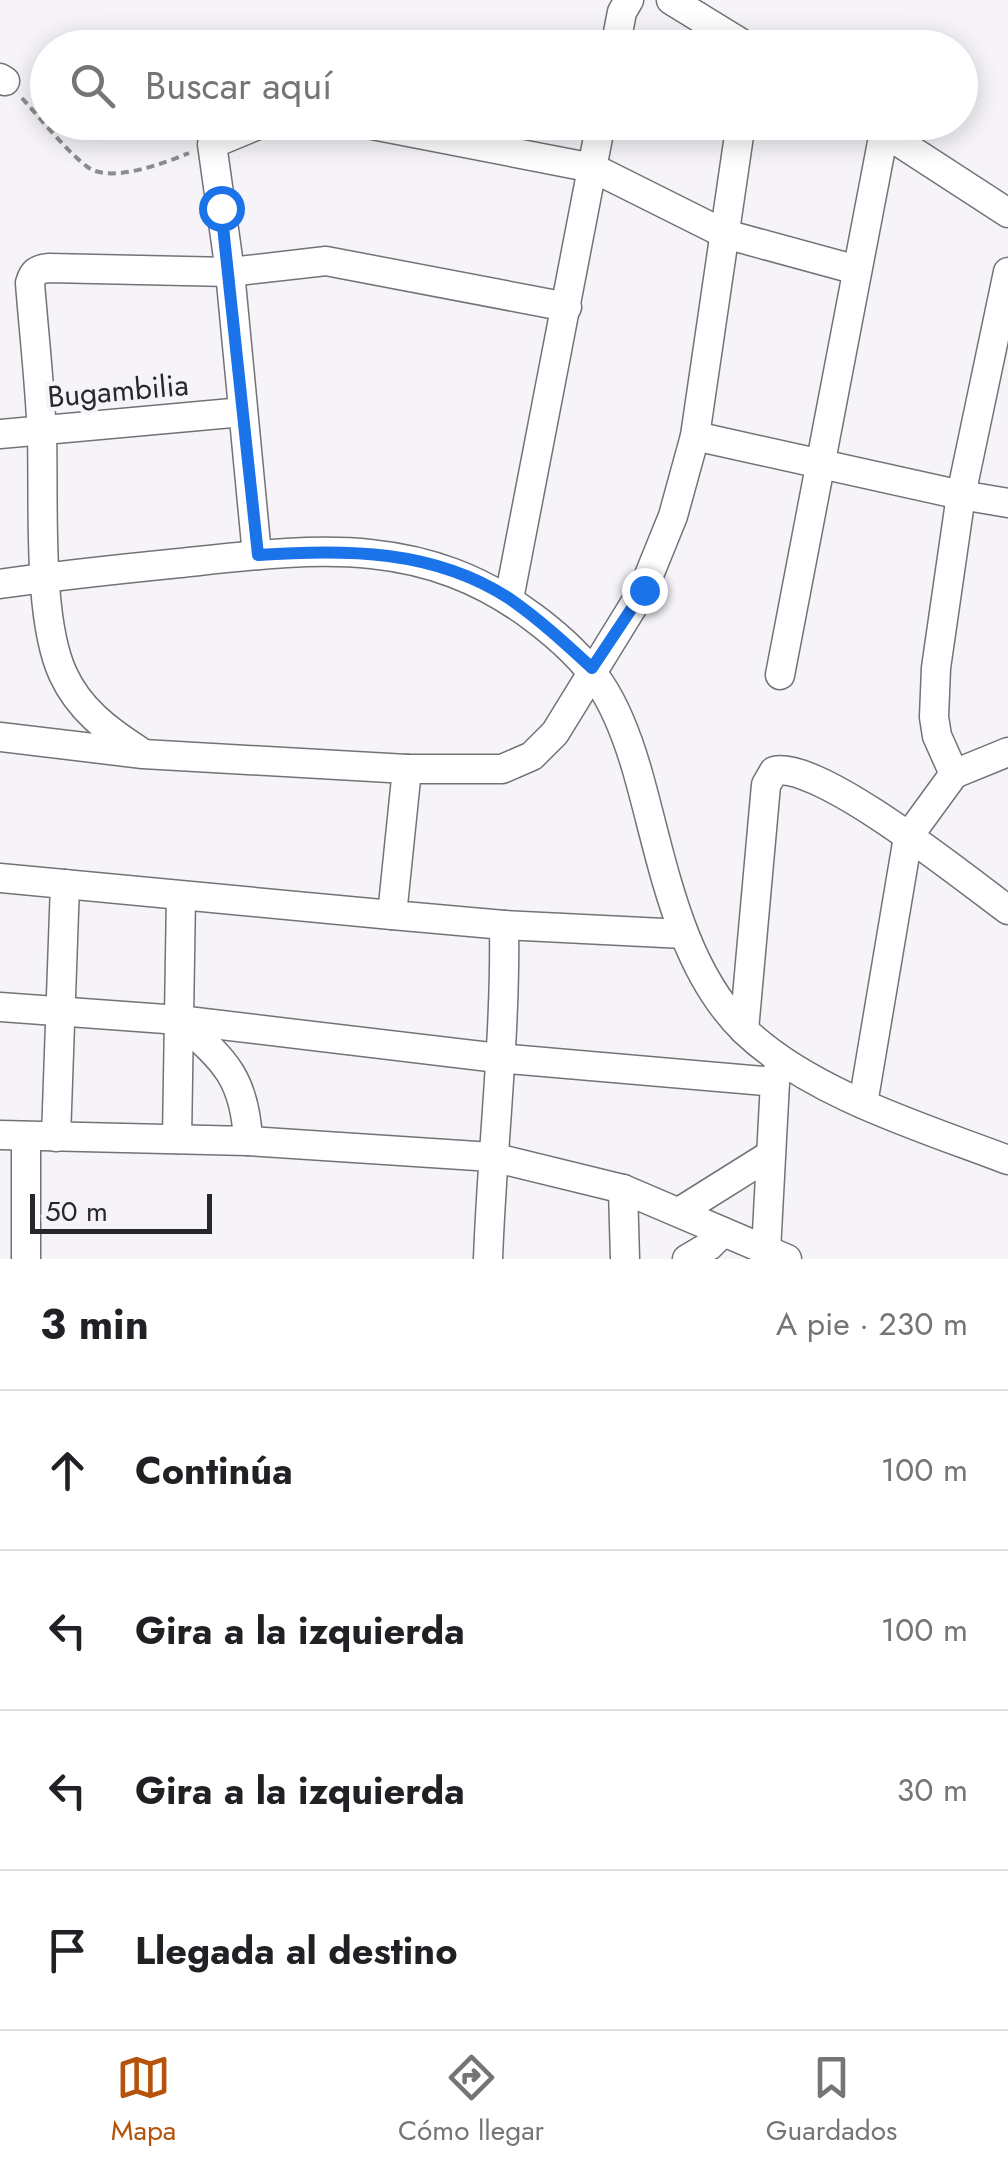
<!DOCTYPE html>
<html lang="es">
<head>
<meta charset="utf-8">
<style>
  :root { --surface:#fff; --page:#f6f6f6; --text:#202124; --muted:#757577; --line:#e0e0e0; --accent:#b45309 }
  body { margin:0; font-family:Jost,sans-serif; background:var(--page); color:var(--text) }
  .scale { position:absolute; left:30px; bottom:25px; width:182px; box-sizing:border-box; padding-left:10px; border:5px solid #282729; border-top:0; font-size:28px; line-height:35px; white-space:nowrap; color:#282729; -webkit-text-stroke:8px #f6f4f9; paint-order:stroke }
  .stop { position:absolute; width:30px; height:30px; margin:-22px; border:8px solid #1a73e8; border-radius:50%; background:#fff }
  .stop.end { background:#1a73e8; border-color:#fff; box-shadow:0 2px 10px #0008 }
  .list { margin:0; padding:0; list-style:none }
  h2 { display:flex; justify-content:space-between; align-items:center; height:130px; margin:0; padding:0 40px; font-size:42px }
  h2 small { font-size:32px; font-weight:400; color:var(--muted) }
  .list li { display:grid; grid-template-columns:65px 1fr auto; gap:30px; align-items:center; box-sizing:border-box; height:160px; padding:0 40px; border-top:2px solid var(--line) }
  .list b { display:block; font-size:38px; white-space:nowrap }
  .list em { font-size:32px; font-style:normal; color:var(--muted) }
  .icon { flex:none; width:55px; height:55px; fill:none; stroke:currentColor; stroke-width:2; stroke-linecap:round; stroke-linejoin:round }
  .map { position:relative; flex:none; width:1008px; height:1259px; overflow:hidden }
  .search { position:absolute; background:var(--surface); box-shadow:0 5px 25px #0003; left:30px; right:30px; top:30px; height:110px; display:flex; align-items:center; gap:25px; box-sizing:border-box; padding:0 35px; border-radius:55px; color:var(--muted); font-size:38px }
  .sheet { height:770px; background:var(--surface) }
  nav { display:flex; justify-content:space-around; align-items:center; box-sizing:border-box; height:140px; border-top:2px solid var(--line); background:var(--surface); font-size:28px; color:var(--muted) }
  nav a { display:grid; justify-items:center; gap:5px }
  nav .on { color:var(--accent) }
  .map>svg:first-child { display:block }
</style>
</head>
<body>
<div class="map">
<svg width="1008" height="1259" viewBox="0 0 1008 1259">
  <rect width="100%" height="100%" fill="#f6f4f9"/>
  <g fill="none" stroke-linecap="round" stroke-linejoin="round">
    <g stroke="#737276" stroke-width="31">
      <g id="street">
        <path d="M671 0 749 48"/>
        <path d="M615 48 622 12 629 0"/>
        <path d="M0 78 5 81"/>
        <path d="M357 122 593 168 725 234 857 270"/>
        <path d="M871 124 1008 213"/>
        <path d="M0 434 243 412"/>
        <path d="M695 436 961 495 1008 503"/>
        <path d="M257 555 230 272 212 144 265 122"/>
        <path d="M0 584C60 575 120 569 180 563 312 549 421 533 534 618 594 663 616 698 637 770 662 857 678 966 745 1031 811 1094 924 1128 1008 1160"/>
        <path d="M509 599 601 122"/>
        <path d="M780 675 884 132"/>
        <path d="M0 737 143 754 407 769H502L532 756 555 733 643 590 673 516 695 436 741 122"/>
        <path d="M138 750C107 730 79 709 63 674 37 618 44 501 42 437 40 386 34 334 30 283 33 272 37 269 49 268L230 272 326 261 567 307"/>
        <path d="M407 769 392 915 504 925C506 1036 492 1148 488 1259"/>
        <path d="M954 774 1008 752"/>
        <path d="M0 878 392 915"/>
        <path d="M504 925 684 934"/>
        <path d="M0 1007 179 1020 498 1058 775 1082"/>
        <path d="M179 1020C224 1060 245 1077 248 1141"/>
        <path d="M744 1030 766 785 774 771C819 760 967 880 1008 910"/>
        <path d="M863 1104 908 837 954 774 937 736 934 717 936 668 961 495 1008 272"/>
        <path d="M0 1135 248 1141 492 1157 623 1189 787 1259"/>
        <path d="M26 1136V1259"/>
        <path d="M56 1137 65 884"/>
        <path d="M177 1139 181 896"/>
        <path d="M623 1189 625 1259"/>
        <path d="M679 1212 770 1155"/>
        <path d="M687 1259 709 1246 723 1232"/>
        <path d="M770 1259 766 1251 775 1082 779 1065"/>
      </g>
    </g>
    <path stroke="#8d8c8f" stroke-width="4" stroke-dasharray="8 5" stroke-linecap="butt" d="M22 98C38 116 71 156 89 168 112 183 165 163 189 153"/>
    <use href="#street" stroke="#fff" stroke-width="28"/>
  </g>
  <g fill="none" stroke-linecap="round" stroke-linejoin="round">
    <path stroke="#1a73e8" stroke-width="12" d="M221 208 258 555C345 549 434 549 510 599 540 620 566 644 592 668L644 590"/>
  </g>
  <g text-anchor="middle" stroke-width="9" stroke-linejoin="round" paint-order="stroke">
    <g font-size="30" fill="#282729" stroke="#f6f4f9">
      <text transform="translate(118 391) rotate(-5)" y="10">Bugambilia</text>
    </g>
  </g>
</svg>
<div class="scale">50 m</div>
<div class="stop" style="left:221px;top:208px"></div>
<div class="stop end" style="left:644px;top:590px"></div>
<div class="search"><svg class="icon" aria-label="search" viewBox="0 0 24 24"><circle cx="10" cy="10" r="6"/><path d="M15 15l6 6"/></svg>Buscar aquí</div>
</div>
<section class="sheet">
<h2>3 min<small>A pie · 230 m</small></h2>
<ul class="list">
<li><svg class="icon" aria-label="ahead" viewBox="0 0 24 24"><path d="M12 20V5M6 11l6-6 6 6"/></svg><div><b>Continúa</b></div><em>100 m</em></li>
<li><svg class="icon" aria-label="left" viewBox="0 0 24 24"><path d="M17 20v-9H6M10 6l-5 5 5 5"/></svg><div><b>Gira a la izquierda</b></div><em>100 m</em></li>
<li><svg class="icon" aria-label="left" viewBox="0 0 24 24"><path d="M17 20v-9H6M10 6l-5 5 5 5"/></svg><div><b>Gira a la izquierda</b></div><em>30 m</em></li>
<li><svg class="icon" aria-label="arrive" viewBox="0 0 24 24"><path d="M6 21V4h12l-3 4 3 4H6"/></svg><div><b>Llegada al destino</b></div></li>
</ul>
</section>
<nav>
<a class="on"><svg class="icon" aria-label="map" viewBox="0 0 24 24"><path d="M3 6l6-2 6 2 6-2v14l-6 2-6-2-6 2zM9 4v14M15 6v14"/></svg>Mapa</a>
<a><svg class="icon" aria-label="directions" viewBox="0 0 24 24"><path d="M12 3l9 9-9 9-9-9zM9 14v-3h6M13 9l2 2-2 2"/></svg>Cómo llegar</a>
<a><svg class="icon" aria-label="saved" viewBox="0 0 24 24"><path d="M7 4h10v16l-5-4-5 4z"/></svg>Guardados</a>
</nav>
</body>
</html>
